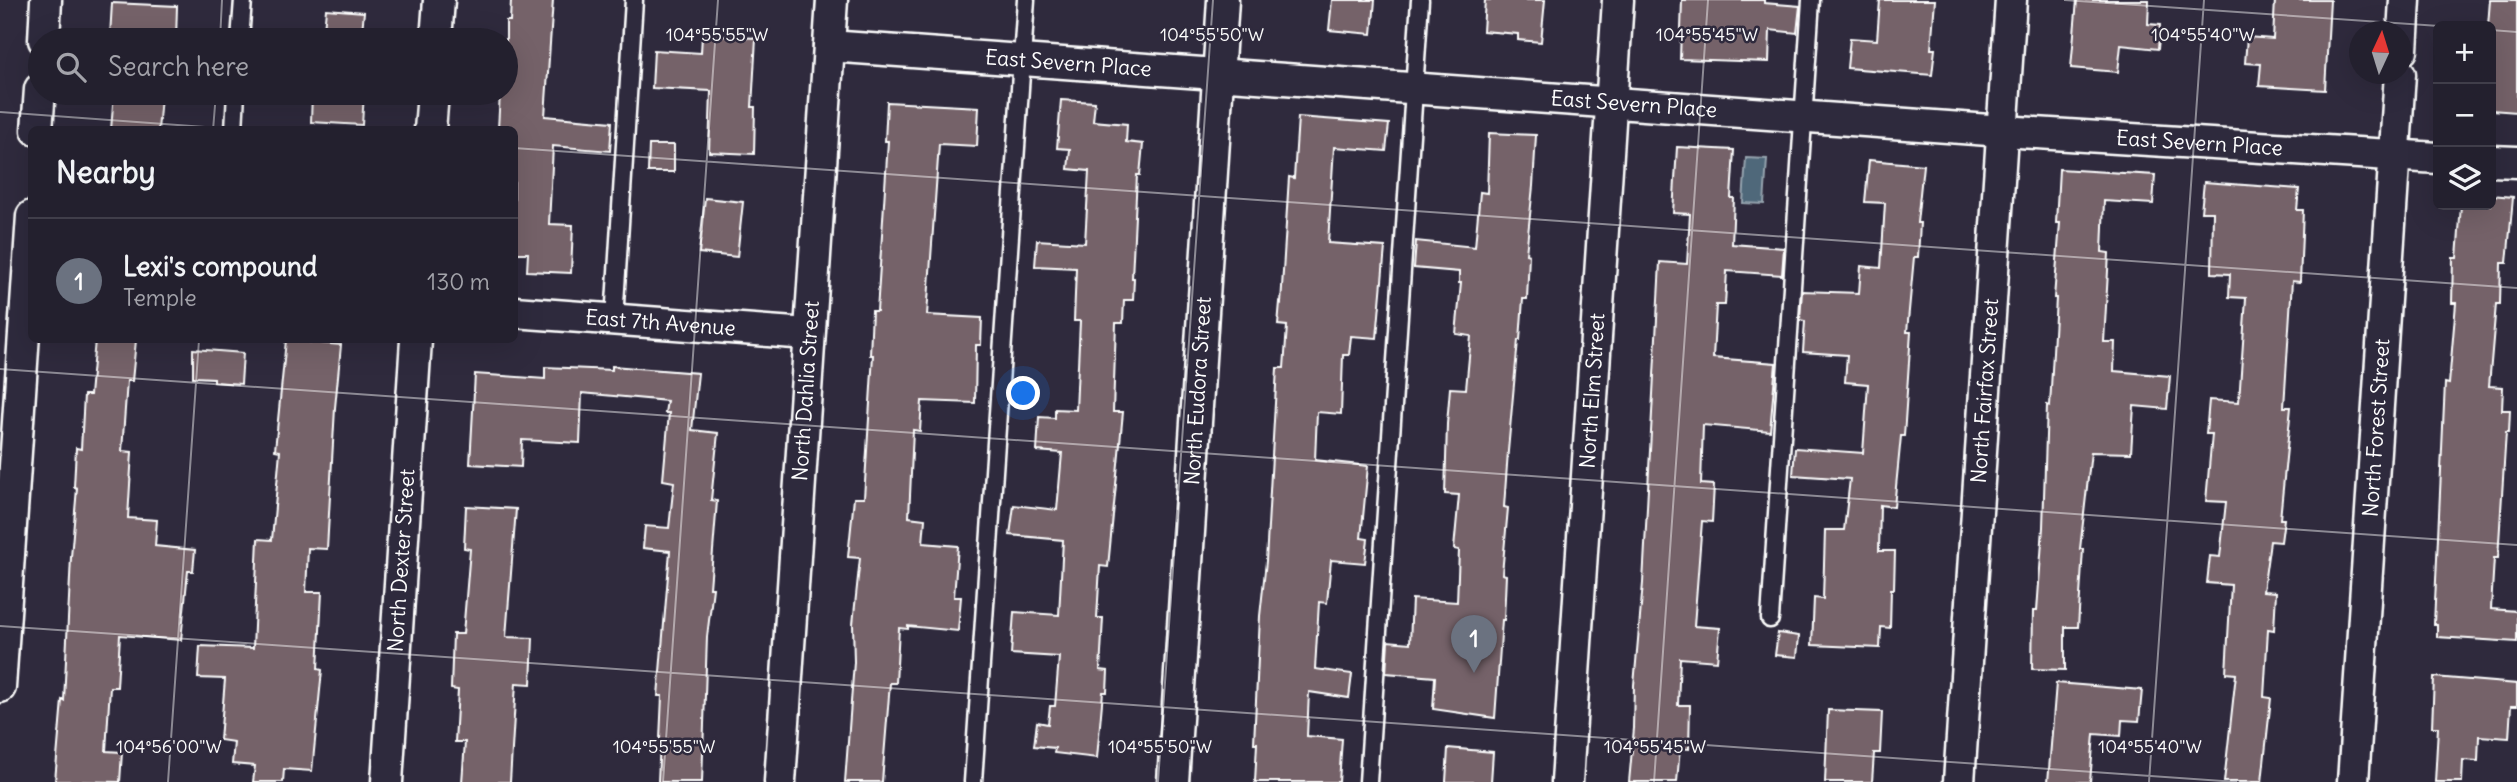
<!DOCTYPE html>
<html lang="en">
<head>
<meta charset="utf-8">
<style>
  :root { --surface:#23202e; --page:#2b2836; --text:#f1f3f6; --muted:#a3a3aa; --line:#403e4a; --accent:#2563eb }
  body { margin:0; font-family:Delius,sans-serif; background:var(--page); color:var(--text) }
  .controls { position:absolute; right:21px; top:21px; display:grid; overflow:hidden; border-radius:10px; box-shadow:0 7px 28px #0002 }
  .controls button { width:63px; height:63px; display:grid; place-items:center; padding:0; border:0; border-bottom:2px solid var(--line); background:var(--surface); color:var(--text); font:35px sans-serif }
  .compass { position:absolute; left:2349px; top:21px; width:63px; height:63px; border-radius:50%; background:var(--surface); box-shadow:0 7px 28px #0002; rotate:4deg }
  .you { position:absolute; left:1024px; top:394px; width:24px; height:24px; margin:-18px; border:5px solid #fff; border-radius:50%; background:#1a73e8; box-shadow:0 0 0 10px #1a73e833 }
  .badge { display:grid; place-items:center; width:46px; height:46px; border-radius:50%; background:var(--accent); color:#fff; font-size:23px; font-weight:700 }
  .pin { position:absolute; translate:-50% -58px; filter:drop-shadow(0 2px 4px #0008) }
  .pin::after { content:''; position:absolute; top:37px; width:24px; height:21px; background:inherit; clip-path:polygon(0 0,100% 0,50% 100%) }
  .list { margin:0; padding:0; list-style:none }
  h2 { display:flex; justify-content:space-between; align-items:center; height:91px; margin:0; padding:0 28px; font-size:30px }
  h2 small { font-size:23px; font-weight:400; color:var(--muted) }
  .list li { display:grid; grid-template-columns:46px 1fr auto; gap:21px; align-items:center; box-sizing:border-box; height:126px; padding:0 28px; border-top:2px solid var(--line) }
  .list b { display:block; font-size:26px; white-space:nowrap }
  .list p { margin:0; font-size:23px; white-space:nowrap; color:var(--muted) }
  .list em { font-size:23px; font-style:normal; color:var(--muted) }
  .icon { flex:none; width:38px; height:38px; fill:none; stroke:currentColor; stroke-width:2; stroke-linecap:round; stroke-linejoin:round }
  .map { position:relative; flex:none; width:2517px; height:782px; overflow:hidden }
  .search { position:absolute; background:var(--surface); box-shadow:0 7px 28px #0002; left:28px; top:28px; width:490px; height:77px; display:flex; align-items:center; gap:18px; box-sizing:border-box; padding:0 24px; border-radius:38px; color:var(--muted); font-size:26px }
  .panel { position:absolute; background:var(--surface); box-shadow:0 7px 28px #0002; left:28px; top:126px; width:490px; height:217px; border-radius:10px }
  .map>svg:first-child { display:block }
</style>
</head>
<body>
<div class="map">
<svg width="2517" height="782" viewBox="0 0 2517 782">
  <rect width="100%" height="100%" fill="#2f2a3d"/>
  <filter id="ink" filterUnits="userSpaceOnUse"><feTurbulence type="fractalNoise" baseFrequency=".0143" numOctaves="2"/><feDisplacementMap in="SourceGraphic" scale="14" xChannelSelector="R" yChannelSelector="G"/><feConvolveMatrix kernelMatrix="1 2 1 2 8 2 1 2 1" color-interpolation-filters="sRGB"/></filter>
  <g filter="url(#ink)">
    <path fill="#50687a" stroke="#96a4af" stroke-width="2" d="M1746 158 1767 159 1764 204 1743 203Z"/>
    <g fill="#756269" stroke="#fff" stroke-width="2">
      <path d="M511 0H553L545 116 612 122 610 151 553 146 549 224 573 225 571 273 527 271 528 253H514V130L498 129 500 93H506V21H510Z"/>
      <path d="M1332 0H1375L1372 34 1329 30Z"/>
      <path d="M1485 0H1545L1541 42 1518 40V34L1483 31Z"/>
      <path d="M1682 0H1764V3L1800 6 1797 33 1770 30 1769 62 1680 59Z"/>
      <path d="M1880 0H1935L1931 49H1935L1932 75 1847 68 1850 38 1877 40Z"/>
      <path d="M2077 0H2149L2148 24 2160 25 2158 49 2121 45 2118 72 2071 68Z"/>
      <path d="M2275 0H2330L2325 90 2259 86 2261 64 2245 63 2247 37 2273 39Z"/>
      <path d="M2490 0H2517V112L2491 110V26H2488Z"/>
      <path d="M112 3 177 6 176 40H132V37L110 36Z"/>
      <path d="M326 9 364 12 361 40H323Z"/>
      <path d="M702 35 756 38 752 107H755L754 154 709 152 711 91 652 88 654 50 701 53Z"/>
      <path d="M114 93H148V96L161 97 158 130H111Z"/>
      <path d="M312 93H364L362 125 311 122Z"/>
      <path d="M1061 100 1095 102 1093 121 1127 124 1126 142 1143 144 1140 175H1137L1132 278H1134L1133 300H1124L1123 323H1116L1113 412H1123L1108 567 1100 566 1097 618H1103L1100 670 1108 671 1107 692H1103L1097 758 1054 753 1055 748 1034 746 1037 722 1048 724 1050 706H1055L1059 657 1011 654 1014 612 1059 615 1063 540 1010 535 1014 505 1057 510 1062 453 1037 451 1039 417 1055 418V409L1076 410 1080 321H1074L1076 268 1035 266 1037 240 1085 243 1089 171 1068 169 1070 149 1057 148Z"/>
      <path d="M887 102 979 107 977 146 939 144 927 315 982 318 981 345H976L975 403 922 401 920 431 913 430 909 517 925 519 923 543 958 546 954 597H961L958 631 908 626V629L899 628 896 683H890L882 782H845L854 662 853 624 860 558 848 557 854 498H864L873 355H870L872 311H877L882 235 888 141H885Z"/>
      <path d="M1298 117 1389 124 1386 151 1334 147 1328 243 1385 247 1377 338 1351 336 1349 355H1343L1341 414 1317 412 1315 460 1368 466 1361 538 1368 539 1365 563 1331 560 1327 603 1319 602 1315 669 1352 674 1349 698 1309 692 1307 736 1342 739 1339 782H1255L1257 743H1254L1260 616 1266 561 1277 368H1284L1287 326 1278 325 1280 302 1281 303 1289 177 1294 178Z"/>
      <path d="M1489 133 1536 135 1533 186 1526 254 1529 255 1527 299H1523L1520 340H1518L1508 451 1504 507 1508 508 1502 574 1506 575 1504 620H1502L1495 718 1433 709 1435 677 1386 673 1388 641 1410 643 1412 599 1457 602 1459 550 1454 549 1459 495 1445 494 1447 424 1450 388 1466 389 1471 336 1456 334 1461 283H1459V272L1414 268 1416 241 1475 247 1480 192 1487 193Z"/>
      <path d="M649 145H674V172H648Z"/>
      <path d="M1677 147 1734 150 1731 198H1734L1732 244 1784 248 1782 275 1727 271 1725 305H1716L1713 358 1776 363 1770 431 1703 425 1701 484 1714 485 1712 522 1702 521 1694 626 1720 628 1717 661 1680 658 1678 705H1690L1689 749 1680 748 1677 782H1629L1634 728H1633L1634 685 1643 583 1660 262 1687 264 1690 214 1673 213Z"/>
      <path d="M1869 160 1923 165 1917 223H1920L1918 257H1914L1907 332H1911L1904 436H1901L1894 507 1880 505 1879 551H1895L1894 589H1891L1890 628 1881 627 1880 648 1812 645 1814 598 1823 599 1825 530H1844L1850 479 1793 475 1795 448 1863 453 1868 384 1845 382 1847 355 1803 352 1805 321 1800 320 1802 291 1859 293 1861 266 1881 268 1885 203 1865 202Z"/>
      <path d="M2059 169 2155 175 2153 204 2104 201 2102 252 2109 253 2104 342H2115L2114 371 2170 376 2167 409 2134 406 2131 453 2091 452 2080 549H2083L2078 627H2065V670L2032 669 2033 611H2037L2043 527 2047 405 2050 406 2056 298H2054L2060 223H2056Z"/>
      <path d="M2204 182 2299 189 2297 210H2303L2300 282 2292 281 2284 407H2291L2280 519H2284L2281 542 2270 541 2263 591 2276 592 2274 630 2268 629 2264 697 2271 698 2262 782H2224L2236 674 2226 673 2231 585 2207 583 2210 556 2220 557 2226 502 2206 501 2212 434H2206L2209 400 2239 402 2246 298 2229 297 2230 274 2212 273 2213 212H2201Z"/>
      <path d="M2491 195 2513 197 2507 263H2501L2500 304H2496L2489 386 2503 387 2502 410H2510L2509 432H2506L2498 558H2494L2491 609 2517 611V642L2437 637V624H2434L2445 383 2449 384 2456 303H2452L2453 258H2457L2461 205H2491Z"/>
      <path d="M705 198 743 202 737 257 699 253Z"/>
      <path d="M95 340H136L132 381H127L122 451 132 452 128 518 157 520 155 546 195 550 193 571H188L181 640 120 635 117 687H110L106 751 122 752 120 782 55 781 62 700 64 701 71 557 77 488 74 487 76 448 81 449 84 395H90Z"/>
      <path d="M286 340 341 345 335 408 327 549 308 548 306 592H322L318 669 322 670 312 771 284 769 283 782H253L255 766 232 764 234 742 220 740 225 679 198 678 200 646 253 648 258 539 272 540 280 451 275 450Z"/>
      <path d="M193 349 243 353 241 384 214 382V378L193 377Z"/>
      <path d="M612 366 698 373 692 430 718 433 711 500 717 501 710 588H713L707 637 702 782H658L662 696H658L670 551 643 548 645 526 669 528 674 482 663 480 669 413H665L667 401 582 393 580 443 522 440 521 467 470 464 475 374 545 379V367L612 370Z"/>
      <path d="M466 506 516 509 506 637 533 638 531 684 516 683 510 782H462L465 742H455L458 690 451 689 453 634H463L470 549 464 548Z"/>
      <path d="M1778 633 1799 636 1797 657 1775 655Z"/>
      <path d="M2434 677 2517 684V706H2511L2509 738 2479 736 2478 761 2463 760 2462 782H2435L2438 727H2432Z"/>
      <path d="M2056 683 2142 690 2139 721 2122 720 2121 736 2094 734 2090 782H2048Z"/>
      <path d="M1828 710 1882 712 1880 753H1874L1872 782H1825Z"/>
      <path d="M1448 748 1493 752 1491 782H1446Z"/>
    </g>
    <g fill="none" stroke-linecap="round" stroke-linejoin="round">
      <g stroke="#fff" stroke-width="21">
        <g id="service">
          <path d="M240 40 243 0"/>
          <path d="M234 130 236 93"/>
          <path d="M614 320 634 0"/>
          <path d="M1770 619 1811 0"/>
          <path d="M973 782 1026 0"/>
          <path d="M1368 782 1420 0"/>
        </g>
      </g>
      <g stroke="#fff" stroke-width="35">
        <g id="minor">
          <path d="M44 40 46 0"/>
          <path d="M436 40 439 0"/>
          <path id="s1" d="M829 46 2003 131 2438 158"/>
          <path d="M2402 50 2405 0"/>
          <path d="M37 130 40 89"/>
          <path d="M430 130 433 93"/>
          <path d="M2491 161 2517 162"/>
          <path id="s2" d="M514 312 808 334"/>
          <path d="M0 687 32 216"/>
          <path id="s3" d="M387 782 416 340"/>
          <path id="s4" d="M780 782 832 0"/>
          <path id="s5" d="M1173 782 1223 0"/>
          <path id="s6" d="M1567 782 1618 0"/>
          <path id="s7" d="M1959 782 2011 0"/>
          <path id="s8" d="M2353 782 2400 74"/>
        </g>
      </g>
      <use href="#service" stroke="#2f2a3d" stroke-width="16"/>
      <use href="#minor" stroke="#2f2a3d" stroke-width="30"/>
    </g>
  </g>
  <path fill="none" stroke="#fff" stroke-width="2" stroke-opacity="0.45" d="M2064 0 2439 26M2491 30 2517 32M220 40 222 0M0 112 246 130M213 130 216 93M514 148 2517 288M0 369 2517 545M0 626 2237 782M168 782 199 340M663 782 718 0M1158 782 1213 0M1654 782 1708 0M2149 782 2204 0"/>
  <g text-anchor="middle" stroke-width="5" stroke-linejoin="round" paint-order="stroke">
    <g font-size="21" fill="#fff" stroke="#2f2a3d">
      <text dy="7" stroke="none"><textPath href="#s1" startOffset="240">East Severn Place</textPath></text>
      <text dy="7" stroke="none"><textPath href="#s1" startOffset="807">East Severn Place</textPath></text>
      <text dy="7" stroke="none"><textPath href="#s1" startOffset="1374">East Severn Place</textPath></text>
      <text dy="7" stroke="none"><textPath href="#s2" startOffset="147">East 7th Avenue</textPath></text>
      <text dy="7" stroke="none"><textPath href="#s4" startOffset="392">North Dahlia Street</textPath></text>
      <text dy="7" stroke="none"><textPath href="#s5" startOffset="392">North Eudora Street</textPath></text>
      <text dy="7" stroke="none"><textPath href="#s6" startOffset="392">North Elm Street</textPath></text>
      <text dy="7" stroke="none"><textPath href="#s7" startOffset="392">North Fairfax Street</textPath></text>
      <text dy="7" stroke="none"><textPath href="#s8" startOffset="355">North Forest Street</textPath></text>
      <text dy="7" stroke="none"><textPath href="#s3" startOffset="222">North Dexter Street</textPath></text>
    </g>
  </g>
  <g font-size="18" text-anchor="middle" fill="#fff" stroke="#2f2a3d" stroke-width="5" stroke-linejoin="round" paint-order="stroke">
    <text x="717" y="41">104°55'55"W</text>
    <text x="1212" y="41">104°55'50"W</text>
    <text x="1707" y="41">104°55'45"W</text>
    <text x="2203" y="41">104°55'40"W</text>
    <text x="169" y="753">104°56'00"W</text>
    <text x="664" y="753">104°55'55"W</text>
    <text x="1160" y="753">104°55'50"W</text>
    <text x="1655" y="753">104°55'45"W</text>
    <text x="2150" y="753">104°55'40"W</text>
  </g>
</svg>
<div class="controls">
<button>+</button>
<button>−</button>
<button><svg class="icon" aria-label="layers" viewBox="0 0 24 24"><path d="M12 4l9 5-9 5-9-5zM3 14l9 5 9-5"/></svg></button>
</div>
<svg class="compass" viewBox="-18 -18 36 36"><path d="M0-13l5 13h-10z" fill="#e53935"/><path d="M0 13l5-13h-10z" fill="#a3a3aa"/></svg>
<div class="you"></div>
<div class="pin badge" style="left:1474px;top:673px;background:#6b7280">1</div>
<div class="search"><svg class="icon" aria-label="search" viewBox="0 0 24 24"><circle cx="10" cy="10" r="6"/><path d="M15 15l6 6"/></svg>Search here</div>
<section class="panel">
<h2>Nearby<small></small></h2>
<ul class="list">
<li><span class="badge" style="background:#6b7280">1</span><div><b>Lexi's compound</b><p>Temple</p></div><em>130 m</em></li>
</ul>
</section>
</div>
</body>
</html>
